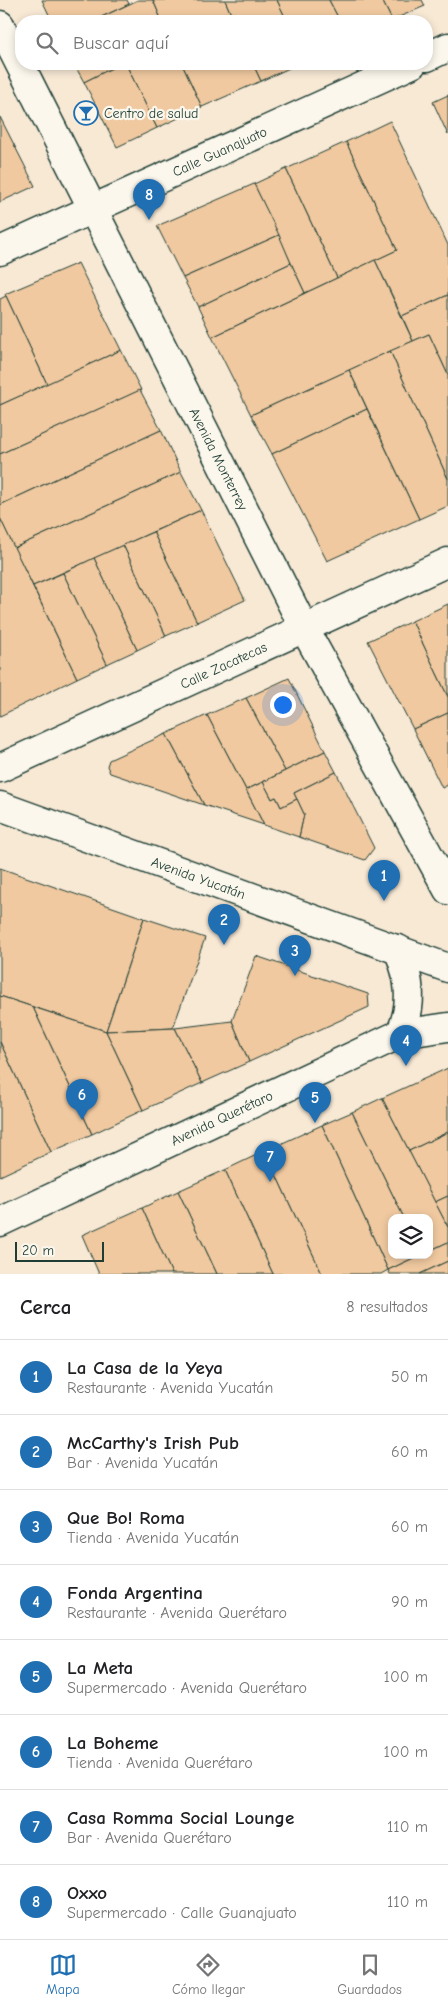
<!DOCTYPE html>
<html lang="es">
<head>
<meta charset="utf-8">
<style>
  :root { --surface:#fff; --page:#f2f2f2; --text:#202124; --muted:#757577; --line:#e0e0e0; --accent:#1f6fb2 }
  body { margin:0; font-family:"Comic Neue",sans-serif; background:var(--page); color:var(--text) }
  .controls { position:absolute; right:15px; bottom:15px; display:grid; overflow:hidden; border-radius:10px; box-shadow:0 2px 8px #0003 }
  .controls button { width:45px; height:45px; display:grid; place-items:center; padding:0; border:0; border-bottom:1px solid var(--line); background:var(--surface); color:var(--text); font:25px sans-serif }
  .scale { position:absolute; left:15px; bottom:12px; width:89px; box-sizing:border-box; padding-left:5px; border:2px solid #1f3d34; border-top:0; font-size:14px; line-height:18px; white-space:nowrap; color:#1f3d34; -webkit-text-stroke:4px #fbf7ec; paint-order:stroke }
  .you { position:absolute; left:282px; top:704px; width:18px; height:18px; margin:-12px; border:4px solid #fff; border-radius:50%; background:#1a73e8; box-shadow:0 0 0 8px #1a73e833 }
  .badge { display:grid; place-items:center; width:32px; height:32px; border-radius:50%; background:var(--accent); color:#fff; font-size:16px; font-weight:700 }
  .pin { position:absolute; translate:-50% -41px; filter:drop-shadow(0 1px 2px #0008) }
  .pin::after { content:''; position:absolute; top:26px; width:18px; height:15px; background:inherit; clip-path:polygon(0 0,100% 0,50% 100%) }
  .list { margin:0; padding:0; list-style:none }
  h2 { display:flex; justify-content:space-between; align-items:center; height:65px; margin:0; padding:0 20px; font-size:21px }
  h2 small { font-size:16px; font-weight:400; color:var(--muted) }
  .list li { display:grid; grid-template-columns:32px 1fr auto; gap:15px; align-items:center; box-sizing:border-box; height:75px; padding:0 20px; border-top:1px solid var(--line) }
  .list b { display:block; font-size:19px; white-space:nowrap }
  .list p { margin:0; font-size:16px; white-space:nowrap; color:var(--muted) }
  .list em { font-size:16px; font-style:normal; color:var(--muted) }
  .icon { flex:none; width:28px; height:28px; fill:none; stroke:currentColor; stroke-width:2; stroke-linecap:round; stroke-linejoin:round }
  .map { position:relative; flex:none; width:448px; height:1274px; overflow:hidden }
  .search { position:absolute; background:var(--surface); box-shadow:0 2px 8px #0003; left:15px; right:15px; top:15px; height:55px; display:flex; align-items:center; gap:12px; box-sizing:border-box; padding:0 18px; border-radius:20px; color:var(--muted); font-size:19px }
  .sheet { height:665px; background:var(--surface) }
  nav { display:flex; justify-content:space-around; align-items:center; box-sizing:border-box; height:70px; border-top:1px solid var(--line); background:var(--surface); font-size:14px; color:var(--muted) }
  nav a { display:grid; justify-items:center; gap:2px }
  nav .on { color:var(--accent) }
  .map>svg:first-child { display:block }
</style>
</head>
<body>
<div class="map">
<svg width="448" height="1274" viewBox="0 0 448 1274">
  <rect width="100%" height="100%" fill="#f8e9d5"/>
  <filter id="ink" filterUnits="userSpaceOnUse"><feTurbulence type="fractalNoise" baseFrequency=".02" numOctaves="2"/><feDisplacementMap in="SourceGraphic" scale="10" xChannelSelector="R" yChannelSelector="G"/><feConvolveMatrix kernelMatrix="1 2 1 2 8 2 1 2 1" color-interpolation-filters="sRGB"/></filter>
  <g filter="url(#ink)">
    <g fill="#f0c9a0" stroke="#1f3d34">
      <path d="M42 0H127L129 4 93 21H52Z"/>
      <path d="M138 0H153L162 21H93Z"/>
      <path d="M153 0H225L234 21H162Z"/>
      <path d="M225 0H277L287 21H234Z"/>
      <path d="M277 0H329L340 21H287Z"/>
      <path d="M329 0H382L392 20 340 21Z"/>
      <path d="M382 0H422L425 6 392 20Z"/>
      <path d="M74 64H120L84 82Z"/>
      <path d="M120 64H126L157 128 117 147 84 82Z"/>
      <path d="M126 64H182L202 107 157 128Z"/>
      <path d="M182 64H253L261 81 202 107Z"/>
      <path d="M253 64H298L261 81Z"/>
      <path d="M448 95V135L433 102Z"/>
      <path d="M0 117 35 186 0 202Z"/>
      <path d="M390 121 448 245V295L402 316 375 260 397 250 346 142Z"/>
      <path d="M346 142 397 250 337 278 286 169Z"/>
      <path d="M286 169 337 278 305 293 254 184Z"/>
      <path d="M254 184 279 235 183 278 157 226Z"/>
      <path d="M279 235 291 263 198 307 183 278Z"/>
      <path d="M375 260 413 341 251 415 212 337Z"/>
      <path d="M78 263 121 350 47 384 5 294Z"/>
      <path d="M291 263 305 293 212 337 198 307Z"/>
      <path d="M448 295V375L429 334 413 341 402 316Z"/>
      <path d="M6 296 47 384 0 405V299Z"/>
      <path d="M429 334 448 375V479L390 351Z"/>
      <path d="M121 350 141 390 0 454V405Z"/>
      <path d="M390 351 448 479V506L419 519 349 370Z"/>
      <path d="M349 370 367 409 272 454 251 415Z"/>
      <path d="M140 390 161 430 0 505V454Z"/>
      <path d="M367 409 419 519 327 561 272 454Z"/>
      <path d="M161 430 181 472 14 548 0 518V505Z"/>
      <path d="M181 472 201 510 33 586 14 548Z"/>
      <path d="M201 510 245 600 197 622 153 532Z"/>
      <path d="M0 518 77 678 0 716Z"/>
      <path d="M153 532 197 622 166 636 123 545Z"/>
      <path d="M123 545 166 636 137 650 94 558Z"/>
      <path d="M94 558 137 650 107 664 63 573Z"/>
      <path d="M63 573 107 664 77 678 33 586Z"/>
      <path d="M448 604V697L412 621Z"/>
      <path d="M412 621 448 697V713L413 729 368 641Z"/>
      <path d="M289 678 325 751 285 771 246 698Z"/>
      <path d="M246 698 285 771 246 790 207 715Z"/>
      <path d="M448 713V785L442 788 413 729Z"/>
      <path d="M207 715 246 790 264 825 204 805 166 734Z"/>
      <path d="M166 734 204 805 110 773 107 766 109 760Z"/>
      <path d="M325 751 336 772 294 793 297 799 281 807 276 797 272 799 263 782Z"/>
      <path d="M336 772 374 848 365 860 299 837 304 814 294 793Z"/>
      <path d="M263 782 272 799 276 797 281 807 297 799 304 814 299 837 264 825 246 790Z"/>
      <path d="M0 868 144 918 106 1031 0 996Z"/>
      <path d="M144 918 205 938 173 1028 106 1031Z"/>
      <path d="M256 956 368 994 369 1007 249 1062 232 1021Z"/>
      <path d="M0 996 33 1007 92 1134 51 1152 0 1042Z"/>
      <path d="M33 1007 106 1031 143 1110 92 1134Z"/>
      <path d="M232 1021 249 1062 202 1083 175 1028Z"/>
      <path d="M175 1028 202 1083 143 1110 106 1031Z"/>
      <path d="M0 1042 51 1152 0 1176Z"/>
      <path d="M448 1068V1132L409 1151 382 1098Z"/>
      <path d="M382 1098 448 1227V1242L429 1251V1218H404L352 1112Z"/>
      <path d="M352 1112 404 1218H392V1255H420L388 1270 322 1125Z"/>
      <path d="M322 1125 388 1270 381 1274H322L265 1151Z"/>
      <path d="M448 1132V1196L435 1202 409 1151Z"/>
      <path d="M265 1151 322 1274H273L225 1170Z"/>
      <path d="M225 1170 273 1274H217L178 1191Z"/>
      <path d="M178 1191 217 1274H172L142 1208Z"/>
      <path d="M448 1196V1227L435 1202Z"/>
      <path d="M142 1208 172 1274H99L82 1235Z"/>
      <path d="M448 1242V1261L420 1274H390L388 1270 420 1255H429V1251Z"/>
      <path d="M448 1261V1274H420Z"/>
    </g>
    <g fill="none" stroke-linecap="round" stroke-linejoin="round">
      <g stroke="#1f3d34" stroke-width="31">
        <g id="street">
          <path d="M427 57 448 47"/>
          <path id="s1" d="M0 251 412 64"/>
          <path id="s2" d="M0 768 448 562"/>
          <path id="s3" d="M0 1222 400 1034 448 1027"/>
        </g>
      </g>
      <g stroke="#1f3d34" stroke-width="31">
        <g id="primary">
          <path id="s4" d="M0 25 304 628 448 890"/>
          <path id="s5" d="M0 806 448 968"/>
          <path d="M398 949C410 978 414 1005 400 1034"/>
        </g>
      </g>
      <use href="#street" stroke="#fbf7ec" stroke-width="28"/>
      <use href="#primary" stroke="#fbf7ec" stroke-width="28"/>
    </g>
  </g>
  <defs>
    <g id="bar-ring" transform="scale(1.25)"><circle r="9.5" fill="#fbf7ec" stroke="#1f6fb2" stroke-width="1.5"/><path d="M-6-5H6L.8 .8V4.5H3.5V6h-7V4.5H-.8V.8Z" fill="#1f6fb2"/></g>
  </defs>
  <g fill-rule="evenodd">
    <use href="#bar-ring" x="86" y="113"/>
  </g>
  <g text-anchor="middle" stroke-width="4.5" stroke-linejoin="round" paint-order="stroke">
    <g font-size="14" fill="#1f3d34" stroke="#fbf7ec" text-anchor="start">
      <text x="104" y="118">Centro de salud</text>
    </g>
    <g font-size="14" fill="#1f3d34" stroke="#fbf7ec">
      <text dy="5" stroke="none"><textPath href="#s1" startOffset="241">Calle Guanajuato</textPath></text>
      <text dy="5" stroke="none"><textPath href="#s4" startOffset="486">Avenida Monterrey</textPath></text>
      <text dy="5" stroke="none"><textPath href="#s2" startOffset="246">Calle Zacatecas</textPath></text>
      <text dy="5" stroke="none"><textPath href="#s5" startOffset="211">Avenida Yucatán</textPath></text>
      <text dy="5" stroke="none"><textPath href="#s3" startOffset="245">Avenida Querétaro</textPath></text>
    </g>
  </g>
</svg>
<div class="controls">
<button><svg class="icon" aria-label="layers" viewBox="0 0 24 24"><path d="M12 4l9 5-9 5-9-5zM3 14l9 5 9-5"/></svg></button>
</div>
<div class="scale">20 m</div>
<div class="you"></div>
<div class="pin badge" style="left:384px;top:901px">1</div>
<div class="pin badge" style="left:224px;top:945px">2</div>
<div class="pin badge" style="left:295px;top:976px">3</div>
<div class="pin badge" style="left:406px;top:1066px">4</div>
<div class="pin badge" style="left:315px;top:1123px">5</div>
<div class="pin badge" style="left:82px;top:1120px">6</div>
<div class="pin badge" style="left:270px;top:1182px">7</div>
<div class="pin badge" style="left:149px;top:220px">8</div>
<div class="search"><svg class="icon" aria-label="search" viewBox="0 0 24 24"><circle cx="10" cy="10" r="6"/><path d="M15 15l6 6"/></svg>Buscar aquí</div>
</div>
<section class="sheet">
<h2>Cerca<small>8 resultados</small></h2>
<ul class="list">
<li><span class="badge">1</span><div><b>La Casa de la Yeya</b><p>Restaurante · Avenida Yucatán</p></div><em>50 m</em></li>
<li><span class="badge">2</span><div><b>McCarthy's Irish Pub</b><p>Bar · Avenida Yucatán</p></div><em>60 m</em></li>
<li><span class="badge">3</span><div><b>Que Bo! Roma</b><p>Tienda · Avenida Yucatán</p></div><em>60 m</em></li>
<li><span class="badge">4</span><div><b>Fonda Argentina</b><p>Restaurante · Avenida Querétaro</p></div><em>90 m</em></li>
<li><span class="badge">5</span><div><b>La Meta</b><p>Supermercado · Avenida Querétaro</p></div><em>100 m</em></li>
<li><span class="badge">6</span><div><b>La Boheme</b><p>Tienda · Avenida Querétaro</p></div><em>100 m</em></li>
<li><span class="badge">7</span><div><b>Casa Romma Social Lounge</b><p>Bar · Avenida Querétaro</p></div><em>110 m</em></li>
<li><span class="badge">8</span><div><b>Oxxo</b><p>Supermercado · Calle Guanajuato</p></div><em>110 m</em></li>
</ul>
</section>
<nav>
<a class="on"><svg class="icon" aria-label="map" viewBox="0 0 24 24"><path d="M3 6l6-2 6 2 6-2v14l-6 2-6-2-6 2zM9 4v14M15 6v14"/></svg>Mapa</a>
<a><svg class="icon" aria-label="directions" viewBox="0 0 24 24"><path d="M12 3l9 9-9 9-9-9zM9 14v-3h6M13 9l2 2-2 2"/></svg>Cómo llegar</a>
<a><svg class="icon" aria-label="saved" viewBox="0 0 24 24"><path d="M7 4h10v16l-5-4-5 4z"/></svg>Guardados</a>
</nav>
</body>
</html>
